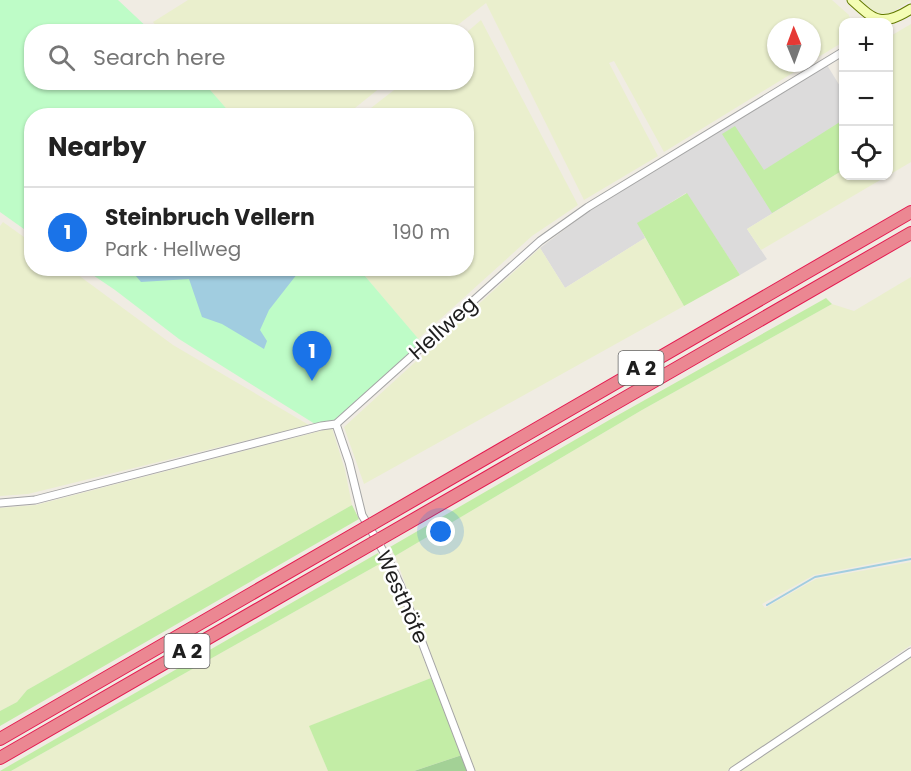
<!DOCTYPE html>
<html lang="en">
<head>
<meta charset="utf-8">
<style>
  :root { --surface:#fff; --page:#f2f2f2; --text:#222; --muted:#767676; --line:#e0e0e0; --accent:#1a73e8 }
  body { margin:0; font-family:Poppins,sans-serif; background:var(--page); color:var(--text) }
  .controls { position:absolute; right:18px; top:18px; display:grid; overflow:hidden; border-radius:12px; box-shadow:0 2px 4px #0004 }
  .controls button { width:54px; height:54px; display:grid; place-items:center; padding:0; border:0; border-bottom:2px solid var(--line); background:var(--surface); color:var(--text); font:30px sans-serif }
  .compass { position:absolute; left:767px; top:18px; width:54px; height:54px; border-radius:50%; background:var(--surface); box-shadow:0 2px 4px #0004; rotate:359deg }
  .you { position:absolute; left:441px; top:532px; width:21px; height:21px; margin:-15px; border:4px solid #fff; border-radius:50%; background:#1a73e8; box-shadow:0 0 0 9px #1a73e833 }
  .badge { display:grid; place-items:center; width:39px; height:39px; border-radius:50%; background:var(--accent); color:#fff; font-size:20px; font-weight:700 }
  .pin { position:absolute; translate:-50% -50px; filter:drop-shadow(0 2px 3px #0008) }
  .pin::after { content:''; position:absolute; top:32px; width:21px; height:18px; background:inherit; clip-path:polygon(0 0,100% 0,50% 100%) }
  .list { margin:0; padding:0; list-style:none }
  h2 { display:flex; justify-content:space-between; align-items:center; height:78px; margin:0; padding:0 24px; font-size:26px }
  h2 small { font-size:20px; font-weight:400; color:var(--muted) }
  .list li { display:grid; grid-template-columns:39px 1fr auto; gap:18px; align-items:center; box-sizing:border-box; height:90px; padding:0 24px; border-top:2px solid var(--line) }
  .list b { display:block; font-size:22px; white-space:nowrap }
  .list p { margin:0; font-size:20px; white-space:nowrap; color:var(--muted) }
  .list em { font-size:20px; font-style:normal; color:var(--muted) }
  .icon { flex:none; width:33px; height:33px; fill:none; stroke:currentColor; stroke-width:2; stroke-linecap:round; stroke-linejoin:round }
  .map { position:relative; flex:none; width:911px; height:771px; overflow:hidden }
  .search { position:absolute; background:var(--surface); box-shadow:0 2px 4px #0004; left:24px; top:24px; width:450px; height:66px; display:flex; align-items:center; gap:15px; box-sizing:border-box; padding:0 21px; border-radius:24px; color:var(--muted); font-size:22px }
  .panel { position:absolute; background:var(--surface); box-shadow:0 2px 4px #0004; left:24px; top:108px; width:450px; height:168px; border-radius:24px }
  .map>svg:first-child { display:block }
</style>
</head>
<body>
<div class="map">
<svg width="911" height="771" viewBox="0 0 911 771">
  <rect width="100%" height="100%" fill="#f0ece3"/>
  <path fill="#dcdbdb" d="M827 65 843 91V170L747 229 767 259 740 275 686 193 638 223 645 238 565 288 540 248 589 211Z"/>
  <g fill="#eaefcd">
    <path d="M188 0H832L849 15 851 22H844L843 42 812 61V27H776V63H809L664 152 614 61 609 63 658 156 584 200 486 3 450 31 161 32 153 22Z"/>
    <path d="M860 0H911L888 15 878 14Z"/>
    <path d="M481 20 578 205 532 236 418 339 359 269 466 268V116L362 115 403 83 466 82 467 32Z"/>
    <path d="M911 24V162L889 175V37Z"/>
    <path d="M204 83H386L345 116 232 115Z"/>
    <path d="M843 170 844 176H887L761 250 747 229Z"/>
    <path d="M3 222 31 242 32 268 70 269 173 345 309 425 28 494 0 496V226Z"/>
    <path d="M645 238 684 306 364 484 344 427 540 248 565 288Z"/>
    <path d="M911 277V556L814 575 762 604 765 608 816 579 911 562V645L727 771H474L395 556 642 410 832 304 854 311Z"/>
    <path d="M332 428 345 470 352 505 27 690 17 702 0 711V508L36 505Z"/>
    <path d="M383 562 396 588 431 678 310 726 328 771H11Z"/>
    <path d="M911 656V771H740L836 706Z"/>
  </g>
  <g fill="#c3eda6">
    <path d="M843 120V170L772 213 722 134 735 126 764 170Z"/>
    <path d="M687 193 740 275 684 306 637 223Z"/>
    <path d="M826 298 832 304 642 410 395 556 390 547 611 419Z"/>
    <path d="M352 505 359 519 0 726V711L17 702 27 690Z"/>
    <path d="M378 553 383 562 11 771H0Z"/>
    <path d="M431 678 462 755 414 771H328L309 726Z"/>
  </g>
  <path fill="#a3d196" d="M462 755 467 771H414Z"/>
  <g fill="#befcc7">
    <path d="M0 0H118L151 31 32 32V82L204 83 232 115 32 116 31 234 0 212Z"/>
    <path d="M84 269H359L421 342 336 420 315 424 179 339 115 290Z"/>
  </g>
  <path fill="#a1cde0" d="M130 269H301L269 310 260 330 267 341 264 349 222 324 202 317 189 279 141 282Z"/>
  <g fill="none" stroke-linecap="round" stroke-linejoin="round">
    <path stroke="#a1cde0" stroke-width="2" d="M767 605 815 577 911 559"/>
    <g stroke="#a5a5a5" stroke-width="9">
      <g id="minor">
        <path d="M336 424 349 462 362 515 389 561 401 587 471 771"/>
        <path d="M0 503 35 500 321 426 336 424 540 241 588 207 844 51"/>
        <path d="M733 771 911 652"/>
      </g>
    </g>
    <g stroke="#637a00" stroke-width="11">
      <path id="secondary" d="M852 0C875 21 882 27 911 9"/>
    </g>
    <g stroke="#e41a50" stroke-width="14">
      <g id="motorway">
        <path d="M372 524 911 212"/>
        <path d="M380 539 911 233"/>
        <path d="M0 739 365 528"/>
        <path d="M0 758 373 543"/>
      </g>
    </g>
    <use href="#minor" stroke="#fff" stroke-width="7"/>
    <use href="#secondary" stroke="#f4fdb4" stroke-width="9"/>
    <use href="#motorway" stroke="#eb8792" stroke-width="12"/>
    <g stroke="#e41a50" stroke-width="14" stroke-linecap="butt">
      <g id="motorway-bridge">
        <path d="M365 528 372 524"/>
        <path d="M373 543 380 539"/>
      </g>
    </g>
    <use href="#motorway-bridge" stroke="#eb8792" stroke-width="12"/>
  </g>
  <g text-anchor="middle" stroke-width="5" stroke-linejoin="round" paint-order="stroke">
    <g fill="#fff" stroke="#626262" stroke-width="1.5">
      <rect x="618.5" y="351" width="45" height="34" rx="4.5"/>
      <rect x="164.5" y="634" width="45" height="34" rx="4.5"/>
    </g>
    <g font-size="20" font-weight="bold" fill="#1e1e1e">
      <text x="641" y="375">A 2</text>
      <text x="187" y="658">A 2</text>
    </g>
    <g font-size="21" fill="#1e1e1e" stroke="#fff">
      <text transform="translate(443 328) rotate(-42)" y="7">Hellweg</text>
      <text transform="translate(402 597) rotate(66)" y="7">Westhöfe</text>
    </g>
  </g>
</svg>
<div class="controls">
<button>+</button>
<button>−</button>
<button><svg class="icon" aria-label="locate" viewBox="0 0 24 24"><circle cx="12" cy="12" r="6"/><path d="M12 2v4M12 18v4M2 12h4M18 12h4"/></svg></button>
</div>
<svg class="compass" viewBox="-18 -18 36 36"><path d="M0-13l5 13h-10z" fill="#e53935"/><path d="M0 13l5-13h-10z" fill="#767676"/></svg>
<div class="you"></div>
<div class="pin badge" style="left:312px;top:381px">1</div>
<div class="search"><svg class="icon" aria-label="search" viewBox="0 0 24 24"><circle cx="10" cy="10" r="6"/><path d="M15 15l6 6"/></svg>Search here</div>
<section class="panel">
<h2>Nearby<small></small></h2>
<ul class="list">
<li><span class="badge">1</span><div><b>Steinbruch Vellern</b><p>Park · Hellweg</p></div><em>190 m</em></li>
</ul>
</section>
</div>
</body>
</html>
